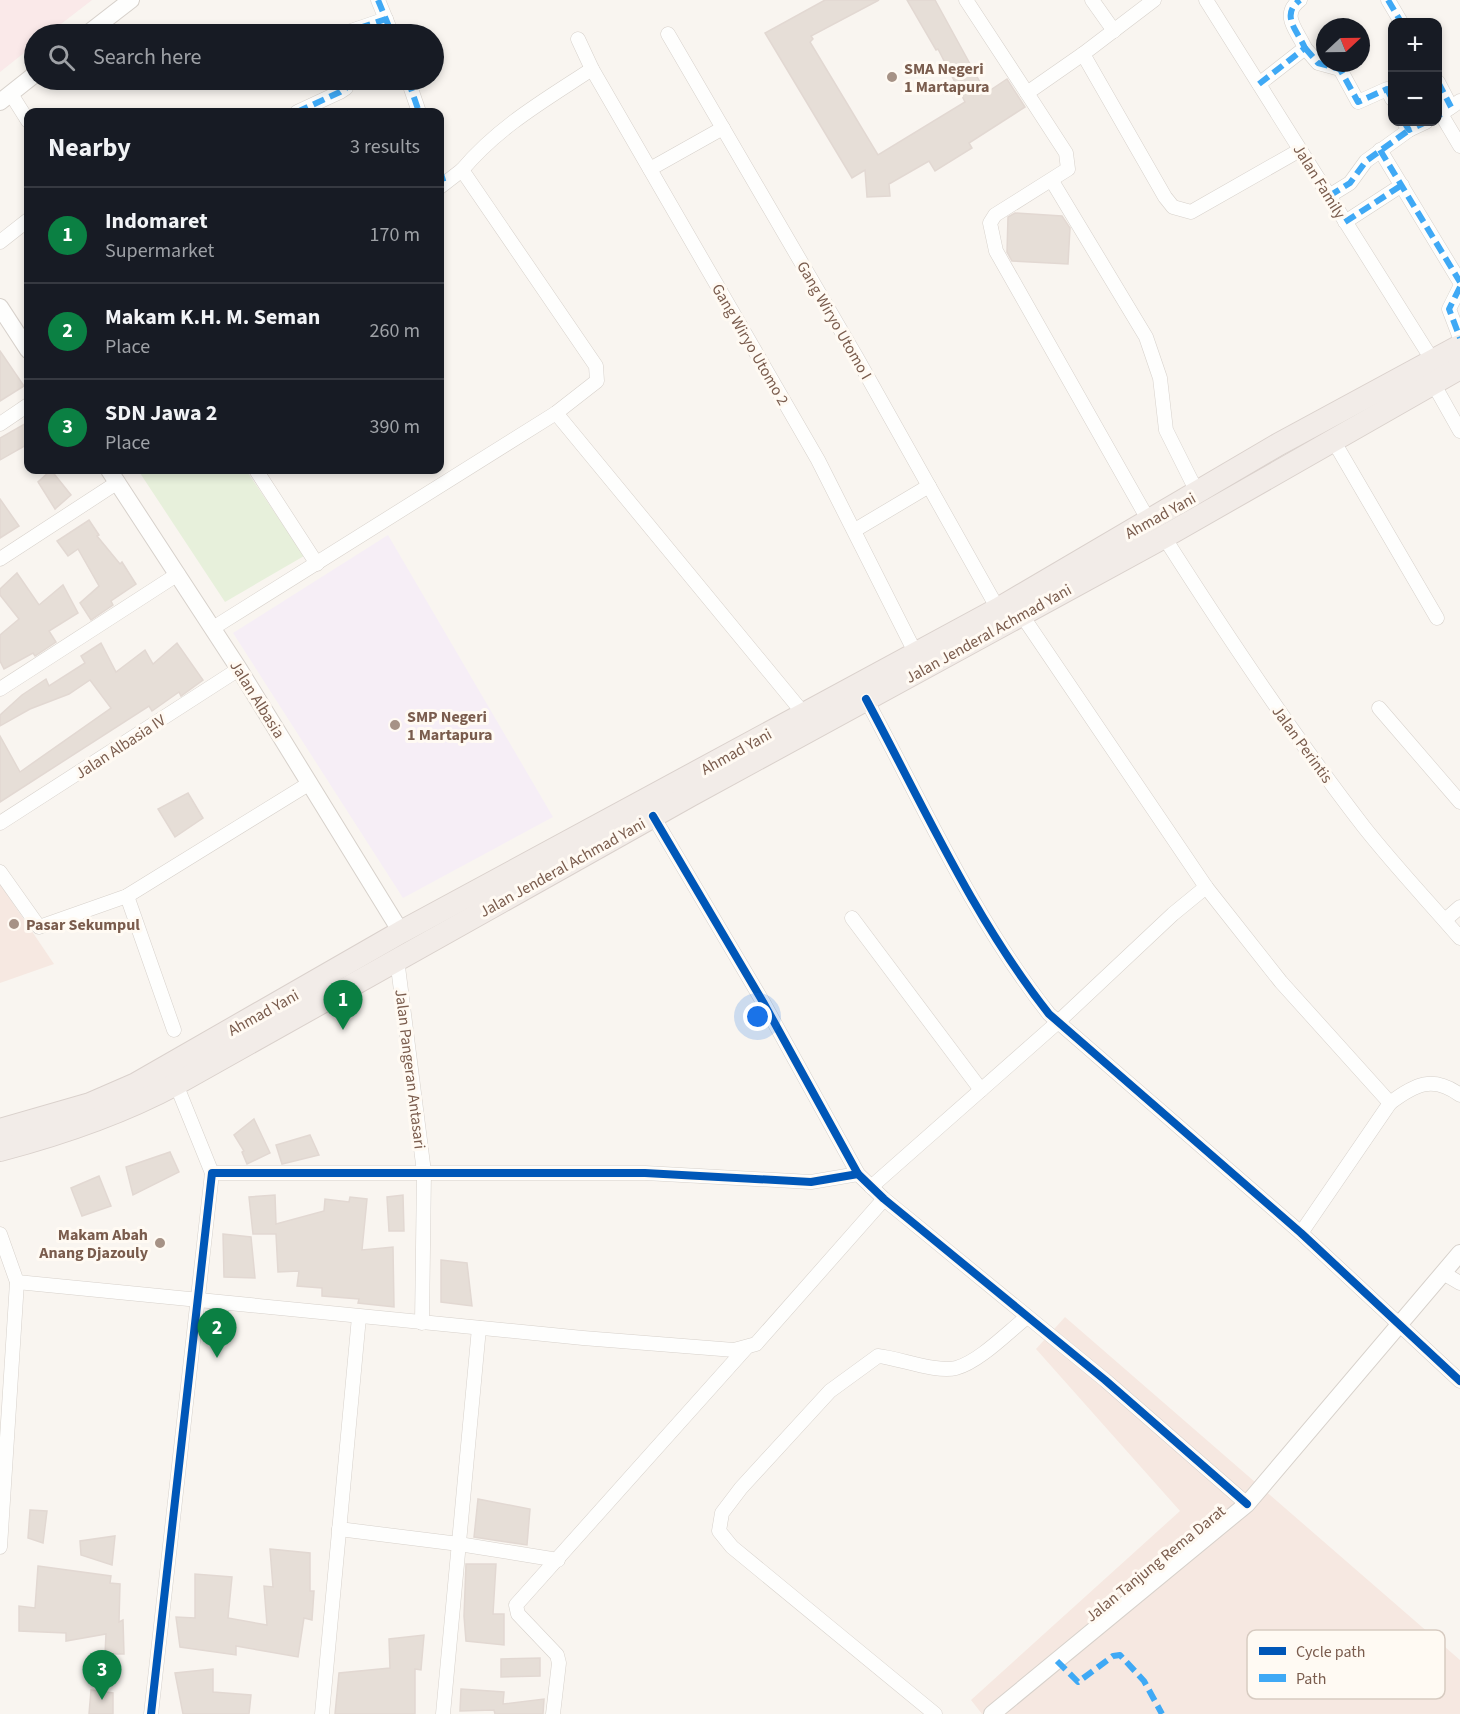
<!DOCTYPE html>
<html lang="en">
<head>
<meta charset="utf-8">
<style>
  :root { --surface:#171b24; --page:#242831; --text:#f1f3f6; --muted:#9ea1a6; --line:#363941; --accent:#0b8043 }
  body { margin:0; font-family:"Source Sans 3",sans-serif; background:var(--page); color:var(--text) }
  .controls { position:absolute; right:18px; top:18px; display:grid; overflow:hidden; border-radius:12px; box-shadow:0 3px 9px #0003 }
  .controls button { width:54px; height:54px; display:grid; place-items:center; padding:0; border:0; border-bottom:2px solid var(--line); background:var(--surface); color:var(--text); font:30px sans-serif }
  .compass { position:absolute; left:1316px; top:18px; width:54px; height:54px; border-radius:50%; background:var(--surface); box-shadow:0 3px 9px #0003; rotate:68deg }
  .you { position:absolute; left:758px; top:1017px; width:21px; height:21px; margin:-15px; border:4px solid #fff; border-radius:50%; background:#1a73e8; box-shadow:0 0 0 9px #1a73e833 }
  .badge { display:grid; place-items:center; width:39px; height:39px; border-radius:50%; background:var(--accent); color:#fff; font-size:20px; font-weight:700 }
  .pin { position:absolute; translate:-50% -50px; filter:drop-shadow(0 2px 3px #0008) }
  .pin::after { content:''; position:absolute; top:32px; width:21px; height:18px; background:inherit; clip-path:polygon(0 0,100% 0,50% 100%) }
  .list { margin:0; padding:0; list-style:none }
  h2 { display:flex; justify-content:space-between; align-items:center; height:78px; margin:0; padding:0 24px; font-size:26px }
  h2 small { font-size:20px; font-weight:400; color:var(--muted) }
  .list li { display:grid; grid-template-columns:39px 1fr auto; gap:18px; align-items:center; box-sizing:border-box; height:96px; padding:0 24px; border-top:2px solid var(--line) }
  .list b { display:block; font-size:22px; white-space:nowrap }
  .list p { margin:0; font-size:20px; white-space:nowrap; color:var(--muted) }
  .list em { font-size:20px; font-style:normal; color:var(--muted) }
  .icon { flex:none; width:33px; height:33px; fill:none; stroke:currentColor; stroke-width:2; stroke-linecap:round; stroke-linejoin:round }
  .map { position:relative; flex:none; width:1460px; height:1714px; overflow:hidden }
  .search { position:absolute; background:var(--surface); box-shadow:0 3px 9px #0003; left:24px; top:24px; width:420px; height:66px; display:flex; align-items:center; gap:15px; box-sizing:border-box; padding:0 21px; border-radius:33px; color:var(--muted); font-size:22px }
  .panel { position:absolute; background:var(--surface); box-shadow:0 3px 9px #0003; left:24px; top:108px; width:420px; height:366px; border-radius:12px }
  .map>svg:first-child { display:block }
</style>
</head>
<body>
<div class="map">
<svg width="1460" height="1714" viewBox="0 0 1460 1714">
  <rect width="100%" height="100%" fill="#f9f5f0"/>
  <g fill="#f6e8e1">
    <path d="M0 884 54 964 0 983Z"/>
    <path d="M1065 1317 1460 1660V1714H982L971 1700 1180 1511 1036 1349Z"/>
  </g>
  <path fill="#f6eef6" d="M388 535 553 817 403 898 233 633Z"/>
  <path fill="#fae9e9" d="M0 0H92L48 34H34V45L0 72Z"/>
  <path fill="#e7f0db" d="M138 470H246L304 556 225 602Z"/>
  <g fill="#e6ded7" stroke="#e2d8d2" stroke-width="1.5">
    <path d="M825 0H879L811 36 813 39 810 42 878 155 965 102 938 49 936 50 907 0H935L986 93 1007 79 1025 107 969 143 972 148 935 171 929 161 889 184 890 196 867 197 865 170 852 178 765 33Z"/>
    <path d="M1015 213 1062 216 1070 228 1068 264 1012 261 1007 252 1008 217Z"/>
    <path d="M0 351 24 386 0 401Z"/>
    <path d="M28 422V444L0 460V438Z"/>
    <path d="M51 470 71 495 55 509 38 482Z"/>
    <path d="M0 499 19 526 0 538Z"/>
    <path d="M89 520 99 535 97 536 120 564 122 562 136 584 111 601 113 605 91 620 80 603 99 586 78 549 68 556 57 541Z"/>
    <path d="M17 573 39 605 63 585 78 613 49 631 56 642 35 656 33 653 4 669 0 661V635L19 619 0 595V589Z"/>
    <path d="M101 643 116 672 145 650 153 664 177 643 203 680 181 696 179 692 152 711 149 706 0 802V736L20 772 111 708 90 680 69 694 30 709 0 726V715L22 695 46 679 49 686 85 663 81 656Z"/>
    <path d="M188 793 203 818 175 837 158 809Z"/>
    <path d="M254 1119 270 1153 247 1164 242 1152 244 1151 234 1135Z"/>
    <path d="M310 1135 319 1155 282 1164 276 1145Z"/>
    <path d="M170 1152 179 1172 133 1195 126 1167Z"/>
    <path d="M99 1176 111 1206 82 1216 71 1188Z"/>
    <path d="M275 1195 276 1224 324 1211 325 1199 349 1202 350 1197 367 1199 362 1250 393 1247 394 1307 358 1303 359 1299 322 1296V1288L297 1286 299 1271 278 1272 276 1234H253L249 1197Z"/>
    <path d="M403 1195 404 1231H389L387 1197Z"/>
    <path d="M223 1234 251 1237 255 1278 224 1277Z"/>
    <path d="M441 1260 467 1263 472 1306 441 1302Z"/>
    <path d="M478 1499 530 1509 527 1545 474 1537Z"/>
    <path d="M30 1510 47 1511 43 1543 28 1538Z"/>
    <path d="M115 1536 112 1565 81 1555 80 1541Z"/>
    <path d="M270 1549 310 1553V1591H314L312 1620 304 1618 298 1657 236 1646V1655L180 1647 176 1617 195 1618V1574L232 1577 228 1618 267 1625 264 1586 273 1587Z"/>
    <path d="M466 1564H496L493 1614H504V1645L466 1641 464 1616Z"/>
    <path d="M38 1566 111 1576 110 1583 120 1584 119 1622 123 1620 124 1654H105L106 1634 66 1641V1633L19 1631V1606L35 1608Z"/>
    <path d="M424 1635 421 1670 415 1669V1714H335L339 1673 390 1668 389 1639Z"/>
    <path d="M540 1658V1676L501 1677V1659Z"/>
    <path d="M213 1669V1692L251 1695 249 1714H183L175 1673Z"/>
    <path d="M461 1689 504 1692 503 1704 544 1699 543 1714H495L494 1710 460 1711Z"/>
    <path d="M91 1690 113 1693V1714H89Z"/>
  </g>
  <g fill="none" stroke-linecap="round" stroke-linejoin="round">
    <g stroke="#d7d1cb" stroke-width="15">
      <g id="minor">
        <path d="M378 0 392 34"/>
        <path d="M966 0 1027 93"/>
        <path d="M1092 0 1114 31"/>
        <path d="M1206 0 1433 361"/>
        <path d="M1388 0 1401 22"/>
        <path d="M342 34 386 19"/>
        <path d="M668 34 857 358 998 609"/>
        <path d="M578 39 592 69 818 460 916 654"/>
        <path d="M1305 48 1318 63 1340 69 1358 102 1387 89 1392 99"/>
        <path d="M1083 54 1165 197 1173 207 1191 212 1300 150"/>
        <path d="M408 80 419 112"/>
        <path d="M1438 82 1451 107"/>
        <path d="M1259 84 1305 48C1297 30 1280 15 1300 0"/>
        <path d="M11 94 28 121"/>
        <path d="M1460 101 1441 114 1460 146"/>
        <path d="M297 112 340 92 346 88 348 80"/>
        <path d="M1404 122 1409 130 1426 122"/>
        <path d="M1380 150 1460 282"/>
        <path d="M650 169 723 128"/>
        <path d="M462 170C499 126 545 100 592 69"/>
        <path d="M1052 181 1146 337 1160 378 1166 430 1198 494"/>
        <path d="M1329 196 1350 183 1366 161 1409 130"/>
        <path d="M1345 222 1402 185"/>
        <path d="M0 242 28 220"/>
        <path d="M1460 287 1449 309 1460 338"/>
        <path d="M1433 383 1460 431"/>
        <path d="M556 413 804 714"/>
        <path d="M0 424 28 405"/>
        <path d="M1333 440 1437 618"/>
        <path d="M256 470 317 564"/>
        <path d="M1149 521 996 251 990 223 995 215 1068 169 1066 153 1027 93 1083 54 1154 0"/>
        <path d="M855 530 929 486"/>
        <path d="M1164 537C1227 636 1292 734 1364 827 1394 865 1428 901 1460 938"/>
        <path d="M0 559 118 482"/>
        <path d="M1021 614 1206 887 1281 982 1390 1103C1415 1084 1433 1075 1460 1095"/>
        <path d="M213 628 556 413 597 381 596 366 462 170 440 187"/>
        <path d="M0 689 178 574"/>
        <path d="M866 699C923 805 974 919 1049 1014L1301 1233 1460 1381"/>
        <path d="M1379 708 1460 802"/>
        <path d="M653 816 763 1002 858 1174 884 1199 1105 1380 1247 1504"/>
        <path d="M0 823 239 669"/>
        <path d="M0 872 39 927 127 896 310 783"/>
        <path d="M127 896 174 1030"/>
        <path d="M852 918 981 1090"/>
        <path d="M1445 920 1460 907"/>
        <path d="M397 959 424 1172 422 1323"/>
        <path d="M176 1084 212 1173"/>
        <path d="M871 1187 1058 1022 1173 914 1206 887"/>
        <path d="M1301 1233 1390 1103"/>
        <path d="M0 1234 17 1282 0 1547"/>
        <path d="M1443 1273 1460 1283"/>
        <path d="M17 1282 583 1338 734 1350 756 1344 884 1199"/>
        <path d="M339 1529 459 1544 558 1560"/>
        <path d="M151 1714 212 1173H645L811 1182 858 1174"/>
        <path d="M322 1714 359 1317"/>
        <path d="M443 1714 479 1328"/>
        <path d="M553 1714 559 1663 557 1655 518 1614 516 1605 746 1348"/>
        <path d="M935 1714 732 1547 719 1531 722 1513 741 1488 830 1391 878 1356C899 1358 936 1373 956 1368 979 1362 1008 1332 1027 1317"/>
      </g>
    </g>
    <g stroke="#d7d1cb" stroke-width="18">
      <g id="tertiary">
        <path d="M87 34 131 0"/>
        <path d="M0 102 34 75"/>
        <path d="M0 307 28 350"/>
        <path d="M109 470 239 669 401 932"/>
        <path d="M992 1714 1247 1504 1460 1253"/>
      </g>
    </g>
    <g stroke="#dad1cc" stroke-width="24">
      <g id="trunk">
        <path d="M0 1130 90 1104 136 1084 401 932 998 609 1279 444 1460 346"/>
        <path d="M0 1150C61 1134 120 1114 176 1084L691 795 1164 537 1460 368"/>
      </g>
    </g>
    <use href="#minor" stroke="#fefefd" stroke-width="14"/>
    <use href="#tertiary" stroke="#fefefd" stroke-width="16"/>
    <use href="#trunk" stroke="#f2ece8" stroke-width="22"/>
    <g stroke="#3fa9f5" stroke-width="6" stroke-dasharray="12 6" stroke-linecap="butt">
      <path d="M378 0 392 34"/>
      <path d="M1388 0 1401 22"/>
      <path d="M342 34 386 19"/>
      <path d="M1305 48 1318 63 1340 69 1358 102 1387 89 1392 99"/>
      <path d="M408 80 419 112"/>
      <path d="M1438 82 1451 107"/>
      <path d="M1259 84 1305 48C1297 30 1280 15 1300 0"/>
      <path d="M297 112 340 92 346 88 348 80"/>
      <path d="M1438 116 1441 114"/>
      <path d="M1404 122 1409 130 1426 122"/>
      <path d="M1380 150 1460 282"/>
      <path d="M440 170 444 184"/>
      <path d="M1329 196 1350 183 1366 161 1409 130"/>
      <path d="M1345 222 1402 185"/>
      <path d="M1460 287 1449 309 1460 338"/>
      <path d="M1057 1661 1078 1682 1113 1656 1120 1655 1144 1681 1162 1714"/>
    </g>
    <g stroke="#fffaf3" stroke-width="11">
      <g id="cycleway">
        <path d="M866 699C923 805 974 919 1049 1014L1301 1233 1460 1381"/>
        <path d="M653 816 763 1002 858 1174 884 1199 1105 1380 1247 1504"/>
        <path d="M151 1714 212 1173H645L811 1182 858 1174"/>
      </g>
    </g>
    <use href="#cycleway" stroke="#0057b8" stroke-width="8"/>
  </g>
  <g fill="#a69286" stroke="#fffaf3" stroke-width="2">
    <circle cx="892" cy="77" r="6"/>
    <circle cx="395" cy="725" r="6"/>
    <circle cx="14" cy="924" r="6"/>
    <circle cx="160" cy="1243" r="6"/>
  </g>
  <g text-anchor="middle" stroke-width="6" stroke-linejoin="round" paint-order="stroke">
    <g font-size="16" font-weight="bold" fill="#7a5c4d" stroke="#fffaf3" text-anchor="start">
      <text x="904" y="74">SMA Negeri<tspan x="904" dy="18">1 Martapura</tspan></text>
      <text x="407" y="722">SMP Negeri<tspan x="407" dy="18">1 Martapura</tspan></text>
      <text x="26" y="930">Pasar Sekumpul</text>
      <text x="148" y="1240" text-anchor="end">Makam Abah<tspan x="148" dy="18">Anang Djazouly</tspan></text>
    </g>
    <g font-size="16" fill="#7a5c4d" stroke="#fffaf3">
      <text transform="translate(1320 181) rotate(58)" y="6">Jalan Family</text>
      <text transform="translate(835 320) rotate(60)" y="6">Gang Wiryo Utomo I</text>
      <text transform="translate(751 344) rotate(60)" y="6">Gang Wiryo Utomo 2</text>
      <text transform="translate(1160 515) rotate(-29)" y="6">Ahmad Yani</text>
      <text transform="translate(988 633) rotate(-29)" y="6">Jalan Jenderal Achmad Yani</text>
      <text transform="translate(258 699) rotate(58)" y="6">Jalan Albasia</text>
      <text transform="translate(1303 744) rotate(54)" y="6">Jalan Perintis</text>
      <text transform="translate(120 746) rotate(-33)" y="6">Jalan Albasia IV</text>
      <text transform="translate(736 751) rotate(-29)" y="6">Ahmad Yani</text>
      <text transform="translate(562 867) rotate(-29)" y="6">Jalan Jenderal Achmad Yani</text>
      <text transform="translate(263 1012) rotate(-29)" y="6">Ahmad Yani</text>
      <text transform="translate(411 1069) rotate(83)" y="6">Jalan Pangeran Antasari</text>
      <text transform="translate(1155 1563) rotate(-39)" y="6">Jalan Tanjung Rema Darat</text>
    </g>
  </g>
  <rect x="1247" y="1630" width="198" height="69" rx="9" fill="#fffaf3" stroke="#d7cbc1" stroke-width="1.5"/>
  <rect x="1259" y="1647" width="27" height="8" fill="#0057b8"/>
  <rect x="1259" y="1674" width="27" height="8" fill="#3fa9f5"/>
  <g font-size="16" fill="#7a5c4d">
    <text x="1296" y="1657">Cycle path</text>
    <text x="1296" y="1684">Path</text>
  </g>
</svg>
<div class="controls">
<button>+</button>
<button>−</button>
</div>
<svg class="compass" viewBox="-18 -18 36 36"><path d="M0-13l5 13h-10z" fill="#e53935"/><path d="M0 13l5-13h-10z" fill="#9ea1a6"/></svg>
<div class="you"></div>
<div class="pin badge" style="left:343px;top:1030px">1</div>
<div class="pin badge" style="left:217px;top:1358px">2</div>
<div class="pin badge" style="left:102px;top:1700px">3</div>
<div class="search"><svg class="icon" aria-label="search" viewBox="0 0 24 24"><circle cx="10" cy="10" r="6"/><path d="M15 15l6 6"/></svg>Search here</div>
<section class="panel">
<h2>Nearby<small>3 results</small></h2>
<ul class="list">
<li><span class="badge">1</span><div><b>Indomaret</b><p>Supermarket</p></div><em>170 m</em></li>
<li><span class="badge">2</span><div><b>Makam K.H. M. Seman</b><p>Place</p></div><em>260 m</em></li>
<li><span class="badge">3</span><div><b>SDN Jawa 2</b><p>Place</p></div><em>390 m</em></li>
</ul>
</section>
</div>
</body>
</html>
